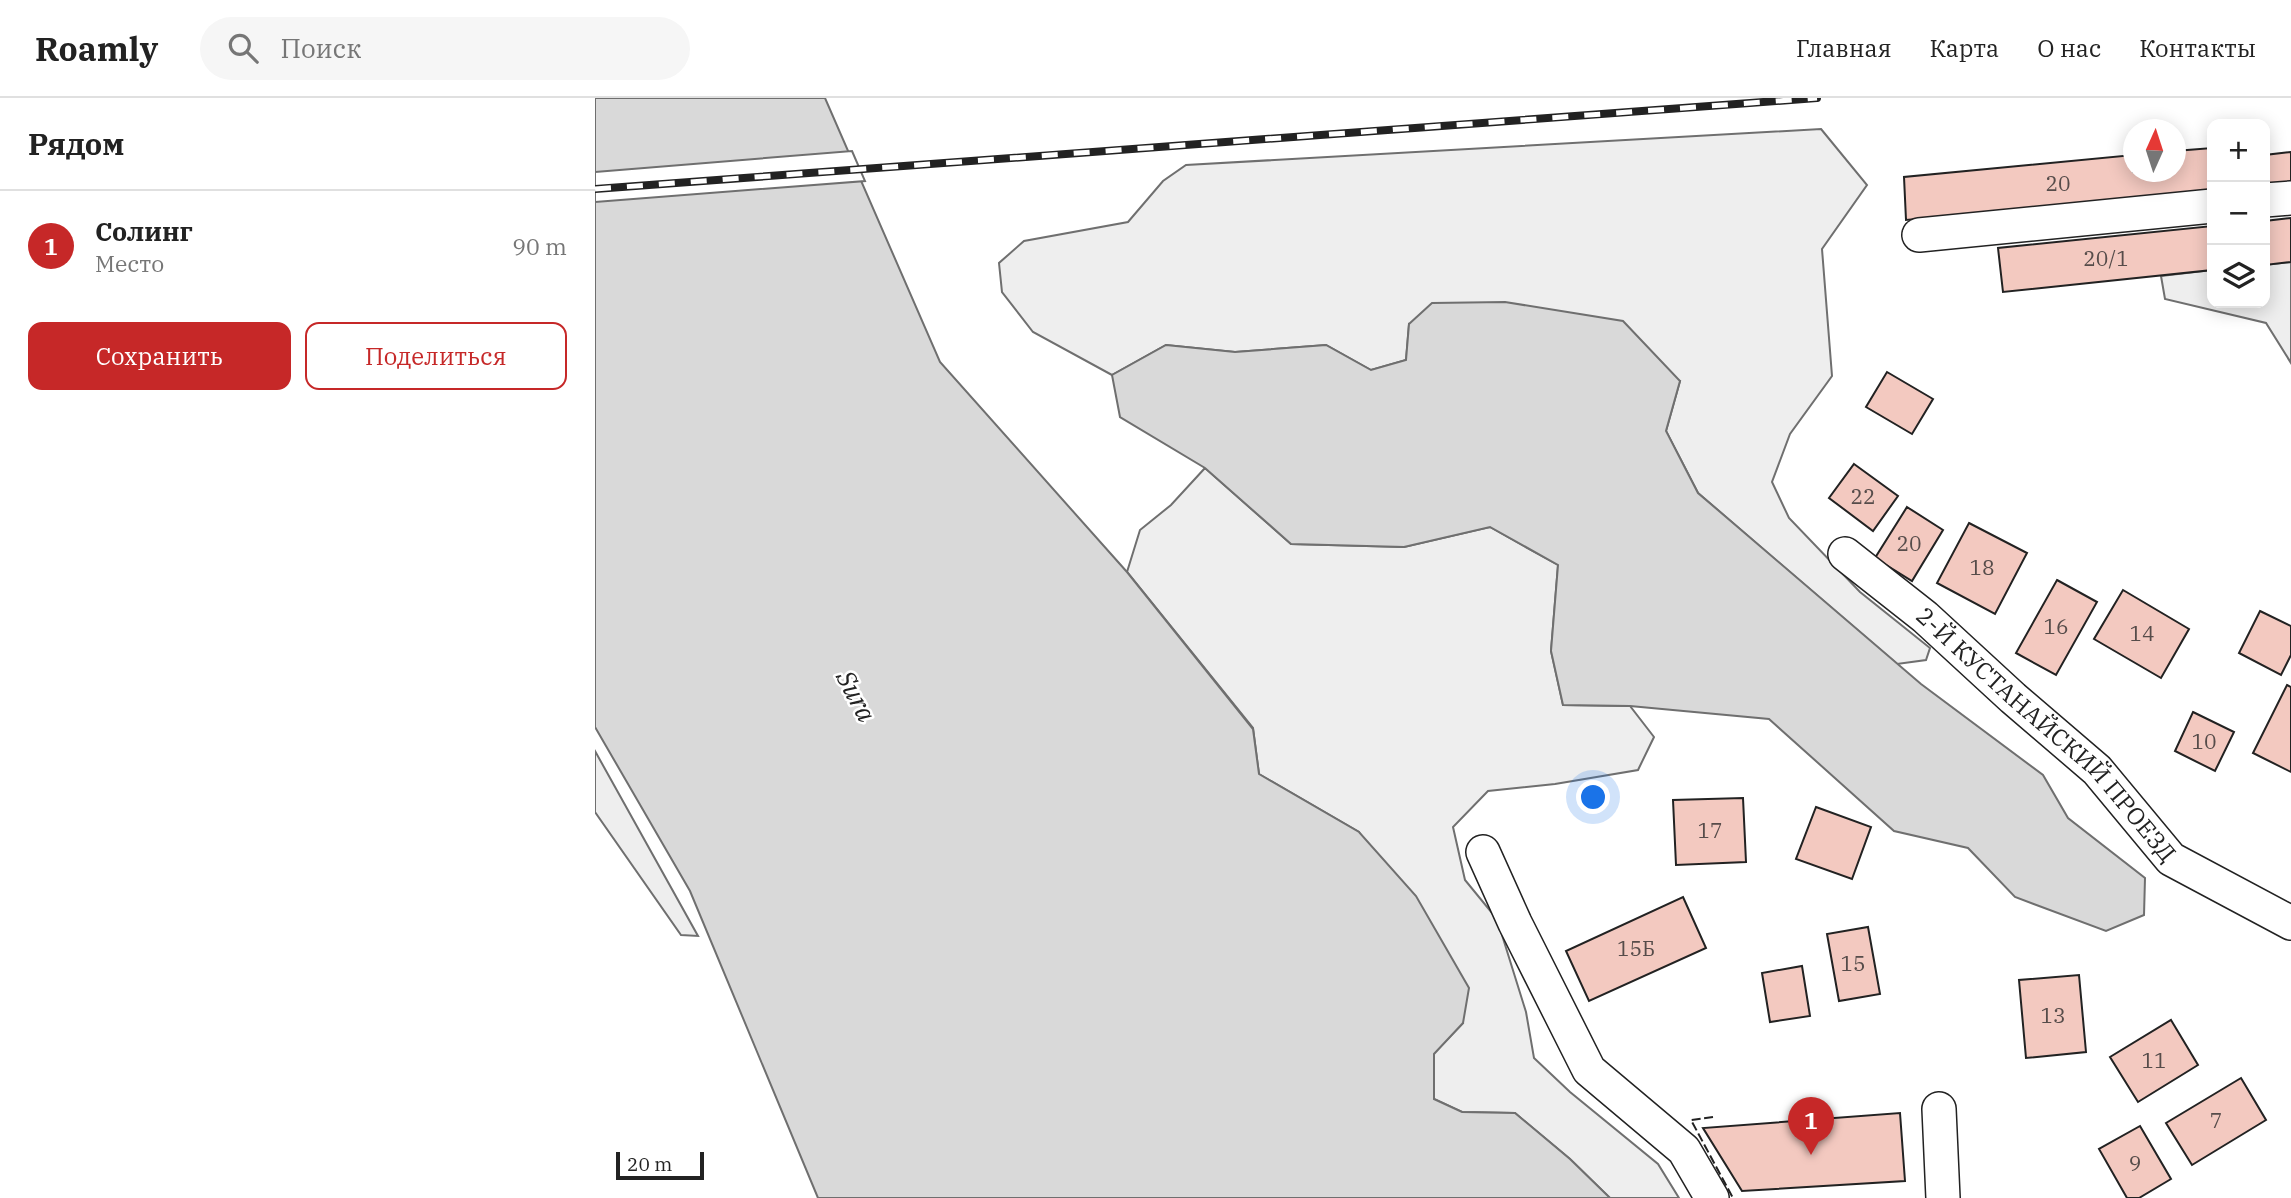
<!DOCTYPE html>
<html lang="ru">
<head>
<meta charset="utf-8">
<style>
  :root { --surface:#fff; --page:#f6f6f6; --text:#222; --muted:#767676; --line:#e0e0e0; --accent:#c62828 }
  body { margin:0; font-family:"IBM Plex Serif",serif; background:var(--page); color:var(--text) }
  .controls { position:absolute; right:21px; top:21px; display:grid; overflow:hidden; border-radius:14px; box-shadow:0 4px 18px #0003 }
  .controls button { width:63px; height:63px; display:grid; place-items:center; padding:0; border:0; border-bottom:2px solid var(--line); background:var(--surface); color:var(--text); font:35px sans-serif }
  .compass { position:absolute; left:1528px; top:21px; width:63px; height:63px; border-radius:50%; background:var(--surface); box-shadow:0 4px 18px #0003; rotate:3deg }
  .scale { position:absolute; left:21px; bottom:18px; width:88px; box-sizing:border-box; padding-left:7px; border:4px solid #222; border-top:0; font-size:19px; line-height:24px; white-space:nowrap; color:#222; -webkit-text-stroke:5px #fff; paint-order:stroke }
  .you { position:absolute; left:999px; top:700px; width:24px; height:24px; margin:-18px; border:5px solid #fff; border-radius:50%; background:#1a73e8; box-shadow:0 0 0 10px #1a73e833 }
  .badge { display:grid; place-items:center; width:46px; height:46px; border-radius:50%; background:var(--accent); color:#fff; font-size:23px; font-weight:700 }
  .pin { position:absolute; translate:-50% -58px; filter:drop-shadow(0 2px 4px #0008) }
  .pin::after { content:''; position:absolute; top:37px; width:24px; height:21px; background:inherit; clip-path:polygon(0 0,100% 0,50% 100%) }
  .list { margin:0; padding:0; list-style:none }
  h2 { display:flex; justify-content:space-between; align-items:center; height:91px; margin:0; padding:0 28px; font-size:30px }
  h2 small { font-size:23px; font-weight:400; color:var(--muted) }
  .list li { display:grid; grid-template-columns:46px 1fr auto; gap:21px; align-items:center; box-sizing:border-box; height:112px; padding:0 28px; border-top:2px solid var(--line) }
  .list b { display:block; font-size:26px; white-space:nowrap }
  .list p { margin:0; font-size:23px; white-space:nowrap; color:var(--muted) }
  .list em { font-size:23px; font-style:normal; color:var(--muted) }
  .actions { display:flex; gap:14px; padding:21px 28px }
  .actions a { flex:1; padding:16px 0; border:2px solid var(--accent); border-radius:14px; text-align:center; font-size:24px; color:var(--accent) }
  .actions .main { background:var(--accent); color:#fff }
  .icon { flex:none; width:38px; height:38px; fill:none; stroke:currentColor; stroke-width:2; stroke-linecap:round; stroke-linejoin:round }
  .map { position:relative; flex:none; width:1696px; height:1100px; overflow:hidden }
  header { display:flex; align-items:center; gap:42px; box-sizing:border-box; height:98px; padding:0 35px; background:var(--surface); border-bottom:2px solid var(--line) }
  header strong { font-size:33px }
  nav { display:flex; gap:38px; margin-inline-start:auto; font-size:24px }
  .search { width:490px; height:63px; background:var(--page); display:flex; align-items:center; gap:18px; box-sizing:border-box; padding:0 24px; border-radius:38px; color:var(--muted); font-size:26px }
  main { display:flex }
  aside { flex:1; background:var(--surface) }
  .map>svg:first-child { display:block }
</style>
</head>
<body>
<header>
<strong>Roamly</strong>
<div class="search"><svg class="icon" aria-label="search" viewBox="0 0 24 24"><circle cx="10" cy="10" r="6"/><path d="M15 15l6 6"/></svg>Поиск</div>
<nav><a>Главная</a><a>Карта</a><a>О нас</a><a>Контакты</a></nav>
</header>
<main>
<aside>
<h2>Рядом<small></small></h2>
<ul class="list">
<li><span class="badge">1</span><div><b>Солинг</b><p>Место</p></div><em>90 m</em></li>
</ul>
<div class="actions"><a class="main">Сохранить</a><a>Поделиться</a></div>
</aside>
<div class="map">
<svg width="1696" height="1100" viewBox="0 0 1696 1100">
  <rect width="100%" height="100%" fill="#fff"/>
  <g fill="#eee" stroke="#6f6f6f" stroke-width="2">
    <path d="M1226 31 1272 87 1227 151 1237 278 1195 336 1177 384 1194 420 1265 494 1335 550 1331 562 1302 566 1103 395 1071 333 1085 283 814 226 811 262 776 272 731 247 640 254 571 247 517 277 438 234 407 194 404 165 429 143 533 124 568 83 591 67Z"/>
    <path d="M1696 164V265L1671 225 1570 201 1566 178 1617 172V205H1670V167Z"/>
    <path d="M610 370 696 446 809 449 895 429 963 467 956 553 968 607 1035 608 1059 639 1043 672 960 686 893 693 858 729 870 782 902 821 931 914 939 960 975 994 1063 1066 1084 1100H1015L975 1061 920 1015 867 1014 839 1001V955L868 925 764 734 664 676 658 630 532 474 545 432 576 407Z"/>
    <path d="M0 653 103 838 86 837 0 714Z"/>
  </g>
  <g fill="#d9d9d9" stroke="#6f6f6f" stroke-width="2">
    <path d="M0 0H230L345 264 532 474 658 631 664 676 764 734 821 798 874 890 868 925 839 956V1001L867 1014 920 1015 975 1061 1015 1100H223L95 793 0 629Z"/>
    <path d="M910 204 1028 223 1085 283 1071 333 1103 395 1326 586 1448 677 1473 720 1550 780 1549 817 1511 833 1420 799 1373 750 1299 733 1174 621 1035 608 968 607 956 553 963 467 895 429 809 449 696 446 610 370 525 319 517 277 571 247 640 254 731 247 776 272 811 262 814 226 837 205Z"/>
  </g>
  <path fill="#fff" stroke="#6f6f6f" stroke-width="2" d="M257 53 270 83 0 104V74Z"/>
  <g fill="#f3c9c0" stroke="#222" stroke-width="2">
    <path d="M1617 50V94L1311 122 1309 79 1538 57V74H1580V53Z"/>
    <path d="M1696 54V86L1670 89V57Z"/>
    <path d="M1696 120V164L1670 167V123Z"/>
    <path d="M1617 128V172L1408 194 1403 150Z"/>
    <path d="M1292 274 1338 301 1317 336 1271 309Z"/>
    <path d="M1259 366 1303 398 1278 433 1234 400Z"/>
    <path d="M1312 409 1348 432 1317 483 1280 460Z"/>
    <path d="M1374 425 1432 455 1400 516 1342 485Z"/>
    <path d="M1462 482 1502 504 1461 577 1421 555Z"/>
    <path d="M1528 492 1594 531 1566 580 1499 541Z"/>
    <path d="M1665 513 1696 528V557L1686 577 1644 555Z"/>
    <path d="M1692 587 1696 589V674L1658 655Z"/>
    <path d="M1598 614 1639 634 1620 673 1580 653Z"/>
    <path d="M1148 700 1151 764 1081 767 1078 702Z"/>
    <path d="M1221 709 1276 729 1257 781 1201 761Z"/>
    <path d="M1088 799 1111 850 994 903 971 853Z"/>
    <path d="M1273 829 1285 896 1244 903 1232 836Z"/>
    <path d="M1207 868 1215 918 1175 924 1167 875Z"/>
    <path d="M1484 877 1491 954 1431 960 1424 882Z"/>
    <path d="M1576 922 1603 967 1543 1004 1515 959Z"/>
    <path d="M1646 980 1671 1022 1597 1067 1571 1025Z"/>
    <path d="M1305 1015 1310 1083 1147 1093 1108 1030Z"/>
    <path d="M1545 1028 1576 1081 1544 1100H1532L1504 1051Z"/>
  </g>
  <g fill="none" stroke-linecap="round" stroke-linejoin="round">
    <g stroke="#222" stroke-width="36">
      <g id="minor">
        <path d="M1670 102 1696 100"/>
        <path d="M1324 137 1617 108"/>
        <path id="s1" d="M1250 456 1330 519 1418 600 1502 672 1576 761 1696 825"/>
        <path d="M888 754 920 825 994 972 1089 1052 1117 1100"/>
        <path d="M1344 1011 1348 1100"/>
      </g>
    </g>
    <use href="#minor" stroke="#fff" stroke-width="33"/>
    <g stroke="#222" stroke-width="8">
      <path id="rail" d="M0 91 1222 0"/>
    </g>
    <use href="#rail" stroke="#fff" stroke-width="5" stroke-dasharray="16" stroke-linecap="butt"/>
    <path stroke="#222" stroke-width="2" stroke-dasharray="9 3.5" stroke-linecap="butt" d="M1118 1019 1096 1022 1138 1100"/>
  </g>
  <g text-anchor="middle" stroke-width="5" stroke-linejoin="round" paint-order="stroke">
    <g font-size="21" fill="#564c4a">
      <text x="1463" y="93">20</text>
      <text x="1511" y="168">20/1</text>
      <text x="1268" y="406">22</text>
      <text x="1314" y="453">20</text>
      <text x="1387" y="477">18</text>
      <text x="1461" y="536">16</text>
      <text x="1547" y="543">14</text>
      <text x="1609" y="651">10</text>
      <text x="1115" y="740">17</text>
      <text x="1041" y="858">15Б</text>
      <text x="1258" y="873">15</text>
      <text x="1458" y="925">13</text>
      <text x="1559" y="970">11</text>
      <text x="1621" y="1030">7</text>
      <text x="1540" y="1073">9</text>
    </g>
    <g font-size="24" fill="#222" stroke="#fff">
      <text dy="8" stroke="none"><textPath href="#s1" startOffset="271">2-Й КУСТАНАЙСКИЙ ПРОЕЗД</textPath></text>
    </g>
    <g font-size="26" font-style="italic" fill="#222" stroke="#fff">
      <text transform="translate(261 598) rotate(62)" y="9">Sura</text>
    </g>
  </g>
</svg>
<div class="controls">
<button>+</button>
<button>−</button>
<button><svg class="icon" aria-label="layers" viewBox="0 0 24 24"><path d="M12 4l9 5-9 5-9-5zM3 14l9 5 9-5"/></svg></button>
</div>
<svg class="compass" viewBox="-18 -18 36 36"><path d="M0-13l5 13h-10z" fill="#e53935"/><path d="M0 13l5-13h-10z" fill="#767676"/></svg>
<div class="scale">20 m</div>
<div class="you"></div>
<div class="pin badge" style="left:1216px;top:1057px">1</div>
</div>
</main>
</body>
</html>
